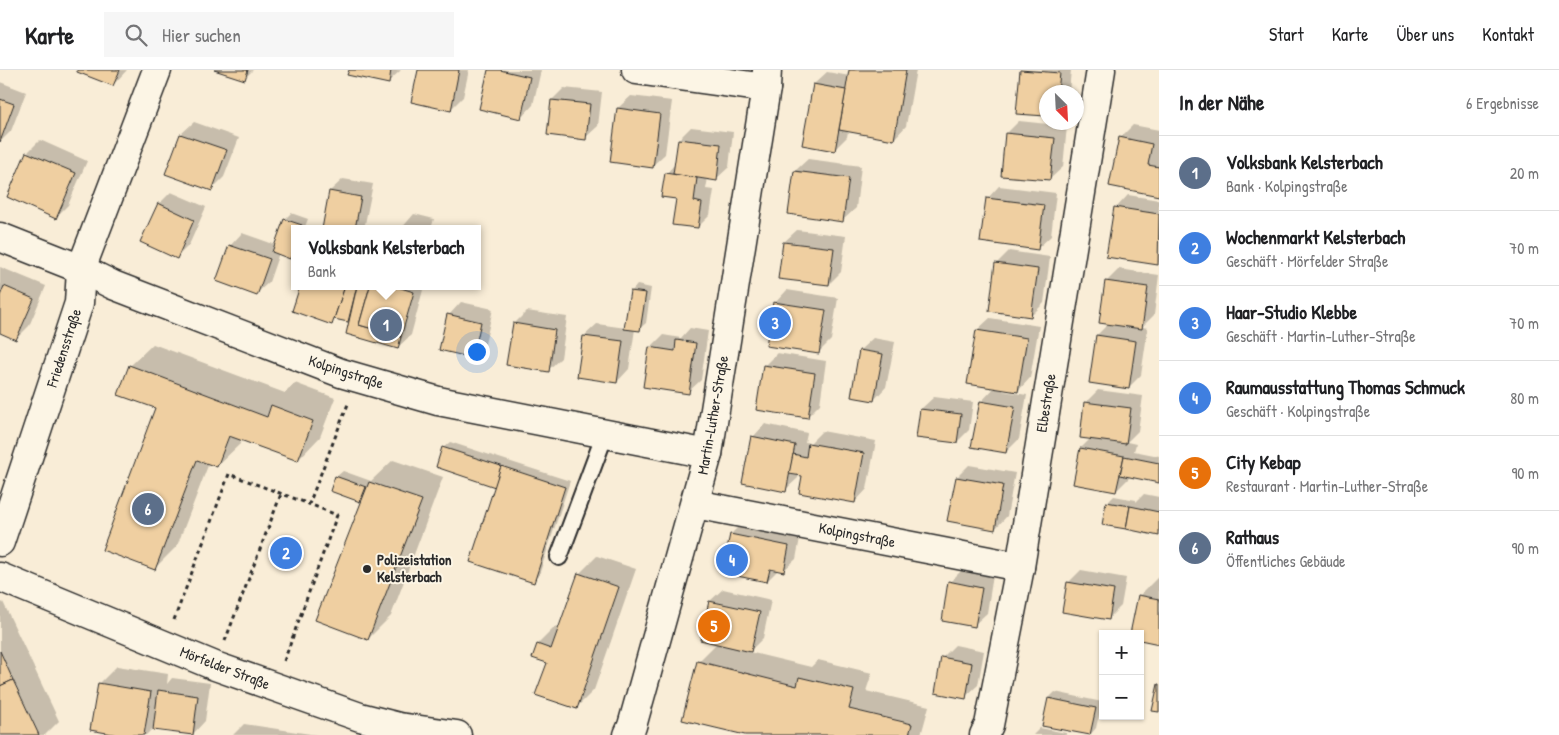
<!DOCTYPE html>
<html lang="de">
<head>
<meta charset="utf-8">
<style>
  :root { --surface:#fff; --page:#f6f6f6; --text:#202124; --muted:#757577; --line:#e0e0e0; --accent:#d93025 }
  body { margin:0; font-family:"Patrick Hand",sans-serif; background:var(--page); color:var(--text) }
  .controls { position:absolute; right:15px; bottom:15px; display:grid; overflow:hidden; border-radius:0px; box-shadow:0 1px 4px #0004 }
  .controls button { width:45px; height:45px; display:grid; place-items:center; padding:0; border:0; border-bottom:1px solid var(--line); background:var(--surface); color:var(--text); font:25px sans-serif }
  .compass { position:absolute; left:1039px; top:15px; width:45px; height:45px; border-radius:50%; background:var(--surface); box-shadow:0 1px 4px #0004; rotate:156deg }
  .you { position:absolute; left:476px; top:281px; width:18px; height:18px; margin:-12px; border:4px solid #fff; border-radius:50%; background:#1a73e8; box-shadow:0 0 0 8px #1a73e833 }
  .badge { display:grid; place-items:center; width:32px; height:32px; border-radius:50%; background:var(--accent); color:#fff; font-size:16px; font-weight:700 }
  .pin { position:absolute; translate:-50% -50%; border:2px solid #fff; box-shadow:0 1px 5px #0006 }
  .popup { position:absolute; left:291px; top:155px; width:190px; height:65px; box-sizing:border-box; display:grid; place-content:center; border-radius:0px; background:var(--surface); filter:drop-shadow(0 1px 4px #0005); font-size:16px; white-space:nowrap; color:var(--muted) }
  .popup b { font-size:19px; color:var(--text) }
  .popup::after { content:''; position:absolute; left:50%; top:100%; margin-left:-10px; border:10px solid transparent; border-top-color:var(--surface) }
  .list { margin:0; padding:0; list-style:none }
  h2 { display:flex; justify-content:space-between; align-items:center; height:65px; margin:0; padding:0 20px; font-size:21px }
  h2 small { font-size:16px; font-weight:400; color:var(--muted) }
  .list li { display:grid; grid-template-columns:32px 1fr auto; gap:15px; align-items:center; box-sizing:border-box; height:75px; padding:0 20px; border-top:1px solid var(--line) }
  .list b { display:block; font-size:19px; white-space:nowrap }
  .list p { margin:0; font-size:16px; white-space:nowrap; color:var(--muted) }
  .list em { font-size:16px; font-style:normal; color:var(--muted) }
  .icon { flex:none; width:28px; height:28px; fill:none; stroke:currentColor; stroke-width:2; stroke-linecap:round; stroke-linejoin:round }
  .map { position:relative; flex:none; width:1159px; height:665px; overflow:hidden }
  header { display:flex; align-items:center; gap:30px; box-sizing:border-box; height:70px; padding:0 25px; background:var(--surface); border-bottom:1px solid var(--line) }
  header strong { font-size:24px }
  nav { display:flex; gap:28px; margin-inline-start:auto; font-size:18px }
  .search { width:350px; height:45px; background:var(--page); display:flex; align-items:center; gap:12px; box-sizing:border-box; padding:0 18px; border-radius:0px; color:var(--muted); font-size:19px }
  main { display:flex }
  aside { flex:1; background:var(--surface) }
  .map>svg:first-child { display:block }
</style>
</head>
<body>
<header>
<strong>Karte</strong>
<div class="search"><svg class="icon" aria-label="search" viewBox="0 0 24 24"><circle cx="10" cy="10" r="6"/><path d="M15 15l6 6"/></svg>Hier suchen</div>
<nav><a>Start</a><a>Karte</a><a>Über uns</a><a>Kontakt</a></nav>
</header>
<main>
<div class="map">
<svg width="1159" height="665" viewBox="0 0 1159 665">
  <rect width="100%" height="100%" fill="#f9edd7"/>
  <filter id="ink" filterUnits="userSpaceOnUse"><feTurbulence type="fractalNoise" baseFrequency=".02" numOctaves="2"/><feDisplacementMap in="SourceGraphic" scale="10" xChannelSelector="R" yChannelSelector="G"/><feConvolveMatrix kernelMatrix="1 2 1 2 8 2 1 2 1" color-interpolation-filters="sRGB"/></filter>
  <g filter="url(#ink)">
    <g fill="#0003">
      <path d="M79 0H127L113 15Z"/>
      <path d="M218 0H253L245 8Z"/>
      <path d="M350 0H401L388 12Z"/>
      <path d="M419 0H469L463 27 450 40Z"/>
      <path d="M490 0H541L533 35 521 48Z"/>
      <path d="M851 0H916L906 56 894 69 848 61 847 67 834 80 814 14 827 2 850 6Z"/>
      <path d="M1022 0H1071L1069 22H1046V45L1018 43Z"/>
      <path d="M0 12 26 22 11 61 0 72Z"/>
      <path d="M564 18 602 22 598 56 585 68 552 30Z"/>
      <path d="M631 26 672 31 665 84 652 96 618 38Z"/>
      <path d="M1019 51 1067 56 1063 97 1050 109 1006 64Z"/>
      <path d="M194 52 239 68 224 107 212 119 167 103 181 64Z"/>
      <path d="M1133 55 1159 60V125L1120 68Z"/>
      <path d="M691 57 733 62 729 97 716 109 708 108 706 119 714 120 710 145 698 157 677 128 666 104 675 94 679 69Z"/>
      <path d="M40 70 87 91 68 135 56 147 27 83Z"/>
      <path d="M808 89 861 96 856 138 843 150 795 101Z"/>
      <path d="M343 109 373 114 364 159H323L330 121Z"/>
      <path d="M999 116 1056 123 1051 166 1038 178 987 129Z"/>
      <path d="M171 122 206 137 189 175 177 187 159 134Z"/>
      <path d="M1128 125 1159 130V192L1158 193 1116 138Z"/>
      <path d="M291 143 308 149 304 159H295V183L290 187 279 183 269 212 256 224 230 176 242 163 276 175 285 149Z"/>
      <path d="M414 144 434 149 431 159H401Z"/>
      <path d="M797 160 846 166 841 202 829 214 784 172Z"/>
      <path d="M1009 181 1050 187 1044 233 1031 246 996 194Z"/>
      <path d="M0 197 46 216 29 256 16 269 0 262Z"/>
      <path d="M1119 199 1159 205 1154 245 1142 257 1148 258 1141 305 1128 318 1097 265 1109 253 1106 212Z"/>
      <path d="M637 215 651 218 646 253 639 259H635L629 299 617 312 584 266 597 254 626 258 631 222Z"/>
      <path d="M301 216H424L411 265 398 277 351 248 348 251 336 248 331 253Z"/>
      <path d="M787 220 838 228 831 270 818 283 775 233Z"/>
      <path d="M461 232 493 239 485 274 473 286 449 245Z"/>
      <path d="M527 241 567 247 561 288 548 300 514 254Z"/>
      <path d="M990 248 1039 256 1030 308 1018 321 1004 318 1003 321 1027 325 1019 369 1006 382 981 332 995 317 977 260Z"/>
      <path d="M690 258 708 261 701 310 688 322 650 278 663 265 681 268Z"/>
      <path d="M873 268 895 272 886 317 874 330 860 280Z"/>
      <path d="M153 274 285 323 295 313 335 328 320 367 298 390 241 369 240 374 217 396 209 393 177 476 155 498 157 338 130 296Z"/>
      <path d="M777 283 826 291 820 334 807 347 764 296Z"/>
      <path d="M1098 320 1143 326 1138 361 1127 372 1136 374 1134 381 1159 386V411L1129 406V408L1116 421 1081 378 1091 368 1085 333Z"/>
      <path d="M934 327 973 332 969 360 957 372 921 339Z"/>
      <path d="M765 354 807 363 805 372 810 373 822 361 876 371 867 419 855 432 803 405 799 404 798 408 785 420 753 367Z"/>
      <path d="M450 372 570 411 539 505 533 511 496 416 443 378Z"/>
      <path d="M393 390 443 407 391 546 368 569 365 425 360 431 336 407 343 401 371 411Z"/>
      <path d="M969 395 1015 403 1007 446 995 459 957 407Z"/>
      <path d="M1144 424 1159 427V465L1107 433 1114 426 1136 430V432Z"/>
      <path d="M743 452 801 463 796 489 783 501 778 500 767 511 731 464Z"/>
      <path d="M597 486 636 499 594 620 576 638 548 592 534 587 538 574 556 556 560 558 579 504Z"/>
      <path d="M962 500 993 505 987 543 974 555 950 512Z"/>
      <path d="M1081 500 1126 508 1121 536 1109 548 1068 513Z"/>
      <path d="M1159 506V573L1139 526Z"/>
      <path d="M723 519 771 530 763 568 749 582 811 597 818 590 872 603 866 621 929 636 921 665H751L698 592 717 573 710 531Z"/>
      <path d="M3 532 59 651 45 665H0V534Z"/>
      <path d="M955 575 984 581 978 615 965 627 942 588Z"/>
      <path d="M117 596 168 604 167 614 172 608 210 613 205 651 193 664 155 656 146 665H126L99 614Z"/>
      <path d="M1055 622 1102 632 1096 658 1090 665 1049 628Z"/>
      <path d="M244 654 317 665H233Z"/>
      <path d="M1040 658 1066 663V665H1033Z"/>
    </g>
    <g fill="#efcfa1" stroke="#2b2b2b">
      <path d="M77 0H120L113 16 77 2Z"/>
      <path d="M214 0H248L245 10Z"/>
      <path d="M349 0H391L389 14 347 5Z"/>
      <path d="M418 0H459L451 41 411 32Z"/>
      <path d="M488 0H500L530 7 521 49 479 39Z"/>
      <path d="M849 0H906L894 70 839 60Z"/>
      <path d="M1020 0 1060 3 1058 22H1046V46L1016 44Z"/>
      <path d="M813 14 846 20 835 81 802 75Z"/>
      <path d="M0 29 14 34 0 72Z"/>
      <path d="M551 30 590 34 586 70 547 65Z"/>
      <path d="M617 38 660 44 653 98 610 92Z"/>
      <path d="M1005 63 1055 68 1050 110 1001 106Z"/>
      <path d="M180 64 227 80 212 121 165 104Z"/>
      <path d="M1119 67 1152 74 1148 95 1159 97V126L1109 116Z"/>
      <path d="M678 69 721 74 717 111 673 104Z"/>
      <path d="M26 82 76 103 56 149 7 127Z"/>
      <path d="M794 101 849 108 843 152 788 144Z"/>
      <path d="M665 103 697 108 694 131 702 133 698 158 672 155 676 129 661 127Z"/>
      <path d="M329 121 361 127 355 159H322Z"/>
      <path d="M986 128 1044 135 1038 180 980 172Z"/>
      <path d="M158 133 194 150 177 189 140 172Z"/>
      <path d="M1114 137 1159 144 1158 195 1106 187Z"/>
      <path d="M284 149 302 155 301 159H295V177L290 189 272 182Z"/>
      <path d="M783 172 834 178 829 215 778 209Z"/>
      <path d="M229 175 270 189 257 226 216 211Z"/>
      <path d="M995 193 1038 199 1031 247 989 241Z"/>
      <path d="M1105 211 1148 217 1142 259 1099 253Z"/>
      <path d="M4 216 34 229 16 270 0 263V226Z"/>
      <path d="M300 216H345L332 255 292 241Z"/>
      <path d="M345 216H357L348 252 334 249Z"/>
      <path d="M357 216H370L359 255 401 267 398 279 346 264Z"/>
      <path d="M370 216H394L414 222 401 267 359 255Z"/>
      <path d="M630 221 646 223 640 261 624 259Z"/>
      <path d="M773 232 826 240 819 284 766 276Z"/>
      <path d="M447 244 481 252 473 288 439 280Z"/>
      <path d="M513 253 555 260 549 302 506 295Z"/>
      <path d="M976 260 1027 268 1018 322 967 314Z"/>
      <path d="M1096 265 1136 271 1129 319 1089 313Z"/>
      <path d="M583 266 623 271 617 313 577 307Z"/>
      <path d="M676 270 696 273 689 324 643 317 649 277 675 281Z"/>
      <path d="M859 280 883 284 874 331 851 327Z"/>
      <path d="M129 295 267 347 271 335 313 351 298 391 229 366 217 397 197 390 155 500 102 480 155 338 118 325Z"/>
      <path d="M763 295 815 303 808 348 756 340Z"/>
      <path d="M980 331 1015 337 1006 383 971 377Z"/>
      <path d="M1084 332 1131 338 1126 374 1080 368Z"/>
      <path d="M920 339 961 344 957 373 916 368Z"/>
      <path d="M751 366 795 375 786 422 742 413Z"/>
      <path d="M808 373 864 383 855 433 799 423 802 406 789 404 793 384 806 387Z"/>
      <path d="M442 377 501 396 495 417 436 397Z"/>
      <path d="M1080 378 1124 386 1116 422 1073 414Z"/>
      <path d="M1124 386 1159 393V413L1120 405Z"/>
      <path d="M501 396 565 417 534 513 470 492Z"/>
      <path d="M335 406 366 417 360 432 330 421Z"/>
      <path d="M956 407 1003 415 995 460 947 451Z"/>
      <path d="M369 412 422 430 368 570 315 550Z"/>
      <path d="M1106 432 1130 436 1126 459 1102 455Z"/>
      <path d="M1130 436 1159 442V466L1126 459Z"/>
      <path d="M730 464 789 476 784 502 770 499 767 512 722 503Z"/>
      <path d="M578 503 619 517 577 639 535 625 547 593 532 588 537 574 551 579Z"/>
      <path d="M948 511 982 518 975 557 942 551Z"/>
      <path d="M1067 512 1114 520 1109 550 1062 542Z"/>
      <path d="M1138 525 1159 529V574L1140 570V564H1130Z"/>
      <path d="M709 531 760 542 751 582 700 570Z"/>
      <path d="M0 581 13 610 0 616Z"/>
      <path d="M941 587 972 593 966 629 935 623Z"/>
      <path d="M697 591 797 616 799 607 854 620 849 639 912 654 909 665H745L682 650Z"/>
      <path d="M13 610 39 665H0V616Z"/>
      <path d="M98 613 151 622 144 665H118L90 660Z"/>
      <path d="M1158 614H1159V642L1152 641Z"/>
      <path d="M158 620 198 626 193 665 153 660Z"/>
      <path d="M1048 628 1096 638 1090 665 1042 656Z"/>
    </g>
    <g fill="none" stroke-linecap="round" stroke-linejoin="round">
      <g stroke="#2b2b2b" stroke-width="20">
        <path id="lane" d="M559 487 605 364"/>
      </g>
      <g stroke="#2b2b2b" stroke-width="31">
        <g id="street">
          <path d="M636 0 766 18 767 0"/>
          <path d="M0 167 81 199 113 215 341 303 438 331 708 384"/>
          <path d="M695 434 1020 497"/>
          <path d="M0 472 79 233 81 199 157 0"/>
          <path d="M0 507 215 596 360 647 399 657 457 665"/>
          <path d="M628 665 632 656 708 384 766 18"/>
          <path d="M984 665 989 655 1020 497 1101 0"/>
        </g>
      </g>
      <g stroke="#2b2b2b" stroke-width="3" stroke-dasharray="4 4" stroke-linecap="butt">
        <path d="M174 550 229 404 309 434"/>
        <path d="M225 571 281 424"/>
        <path d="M284 591 337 445 309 434 348 334"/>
      </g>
      <use href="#lane" stroke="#fcf5e5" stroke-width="16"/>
      <use href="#street" stroke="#fcf5e5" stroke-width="28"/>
    </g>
  </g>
  <circle fill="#2b2b2b" stroke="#fcf5e5" stroke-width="2" cx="367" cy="499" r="5"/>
  <g text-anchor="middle" stroke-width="4" stroke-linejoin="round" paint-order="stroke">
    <g font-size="15" fill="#2b2b2b" stroke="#fcf5e5">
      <text transform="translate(64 278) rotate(-72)" y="5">Friedensstraße</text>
      <text transform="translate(346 302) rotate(18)" y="5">Kolpingstraße</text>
      <text transform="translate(1046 333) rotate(-81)" y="5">Elbestraße</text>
      <text transform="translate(713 345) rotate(-80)" y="5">Martin-Luther-Straße</text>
      <text transform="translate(857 465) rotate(11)" y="5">Kolpingstraße</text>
      <text transform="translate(225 598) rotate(21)" y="5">Mörfelder Straße</text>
    </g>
    <g font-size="15" font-weight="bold" fill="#2b2b2b" stroke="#fcf5e5" text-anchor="start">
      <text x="377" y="495">Polizeistation<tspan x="377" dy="17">Kelsterbach</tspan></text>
    </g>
  </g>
</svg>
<div class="controls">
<button>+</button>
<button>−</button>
</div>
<svg class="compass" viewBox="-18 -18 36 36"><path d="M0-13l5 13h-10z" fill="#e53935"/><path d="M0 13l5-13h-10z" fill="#757577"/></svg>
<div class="you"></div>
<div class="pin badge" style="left:386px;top:255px;background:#5c6f8a">1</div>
<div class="popup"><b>Volksbank Kelsterbach</b>Bank</div>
<div class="pin badge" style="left:286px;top:483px;background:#3f7fe0">2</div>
<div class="pin badge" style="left:775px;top:253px;background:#3f7fe0">3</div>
<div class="pin badge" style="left:732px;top:490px;background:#3f7fe0">4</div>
<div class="pin badge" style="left:714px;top:556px;background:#e8710a">5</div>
<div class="pin badge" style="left:148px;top:439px;background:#5c6f8a">6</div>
</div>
<aside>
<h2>In der Nähe<small>6 Ergebnisse</small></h2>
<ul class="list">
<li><span class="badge" style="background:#5c6f8a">1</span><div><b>Volksbank Kelsterbach</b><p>Bank · Kolpingstraße</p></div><em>20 m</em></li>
<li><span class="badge" style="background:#3f7fe0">2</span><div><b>Wochenmarkt Kelsterbach</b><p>Geschäft · Mörfelder Straße</p></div><em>70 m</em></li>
<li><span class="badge" style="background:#3f7fe0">3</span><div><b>Haar-Studio Klebbe</b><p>Geschäft · Martin-Luther-Straße</p></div><em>70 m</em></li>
<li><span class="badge" style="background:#3f7fe0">4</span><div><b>Raumausstattung Thomas Schmuck</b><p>Geschäft · Kolpingstraße</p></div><em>80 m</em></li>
<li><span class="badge" style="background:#e8710a">5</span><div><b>City Kebap</b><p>Restaurant · Martin-Luther-Straße</p></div><em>90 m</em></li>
<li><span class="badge" style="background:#5c6f8a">6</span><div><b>Rathaus</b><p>Öffentliches Gebäude</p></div><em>90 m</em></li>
</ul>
</aside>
</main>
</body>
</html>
